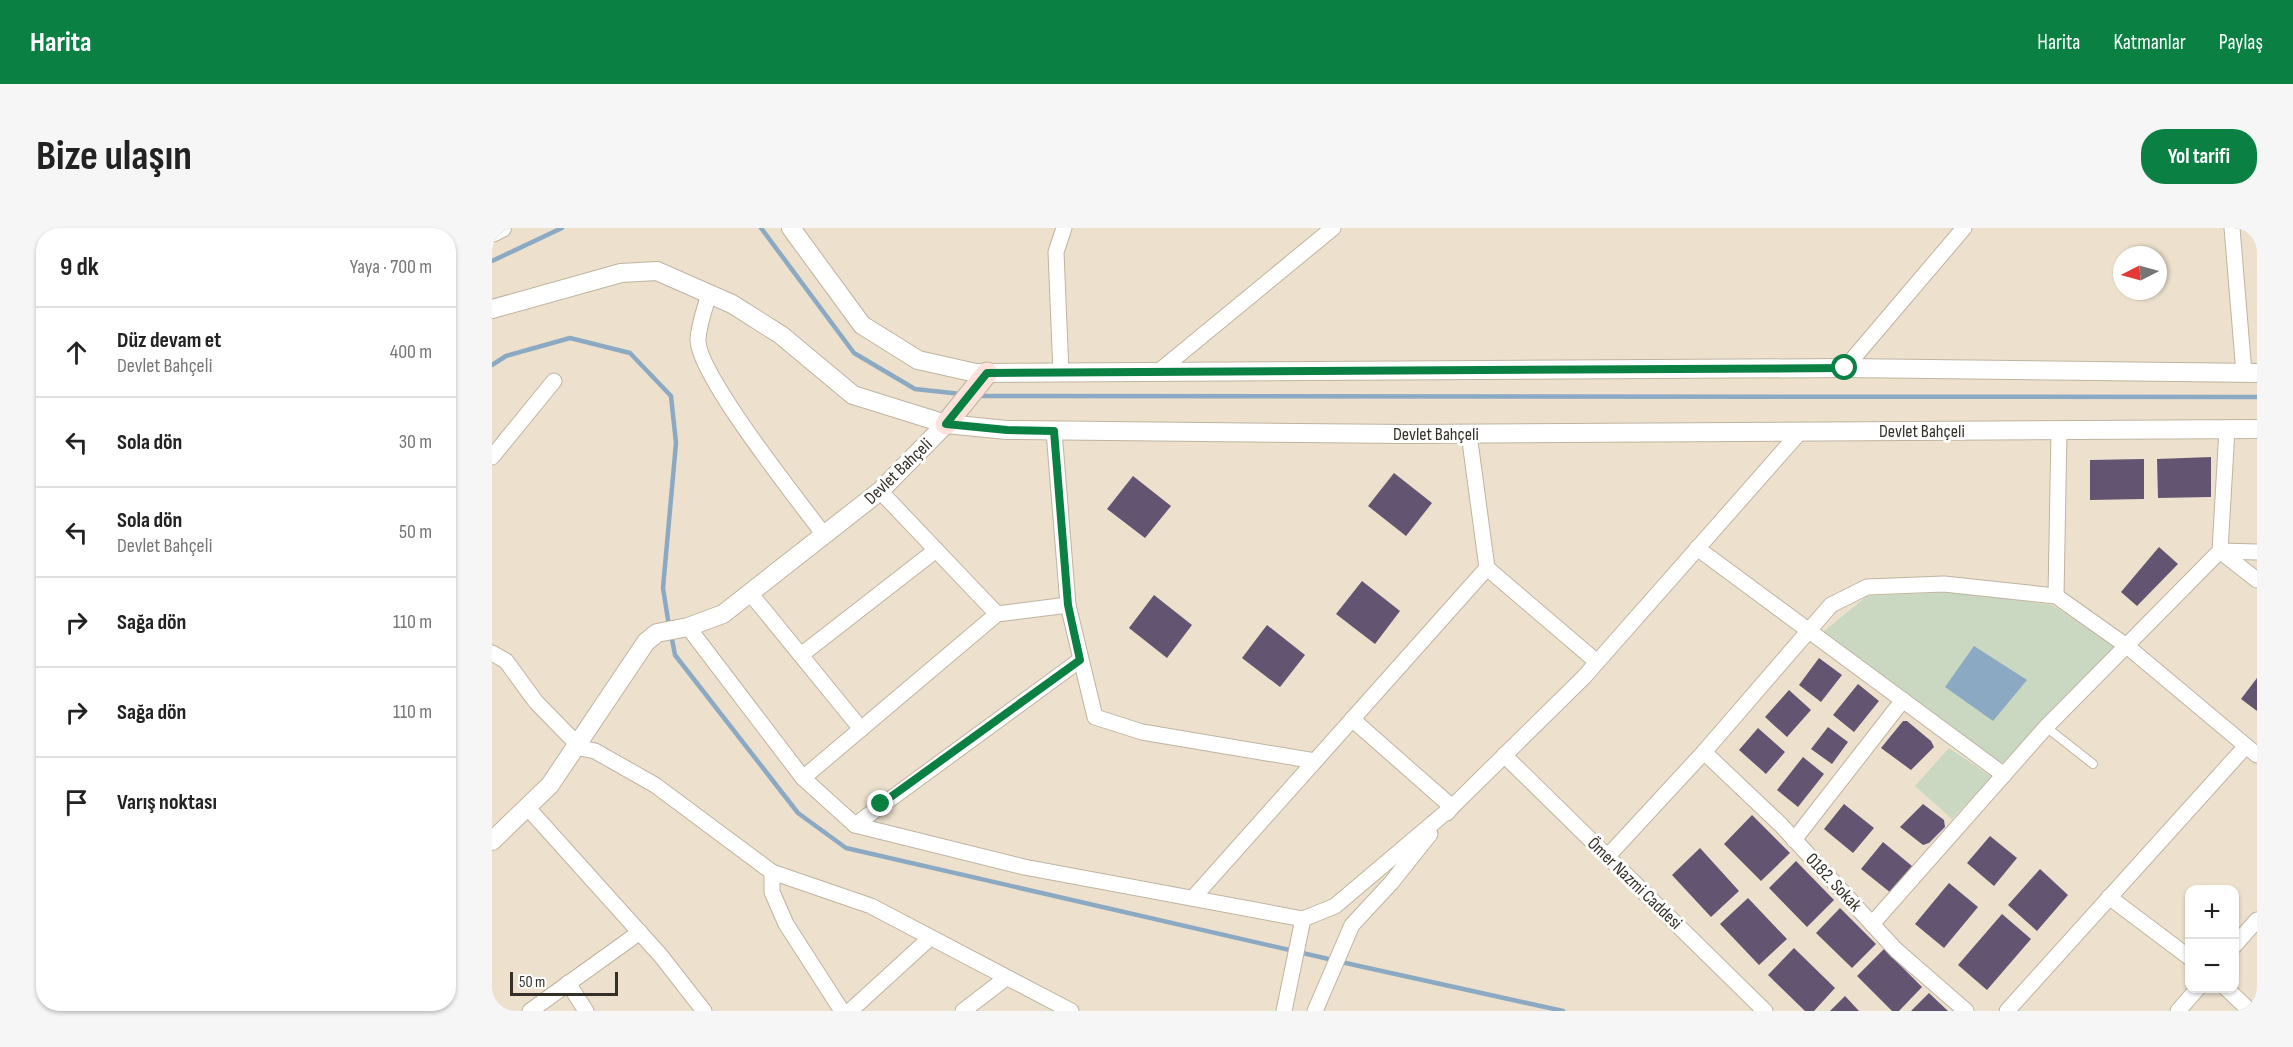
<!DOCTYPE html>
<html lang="tr">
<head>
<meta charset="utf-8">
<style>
  :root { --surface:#fff; --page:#f6f6f6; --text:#222; --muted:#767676; --line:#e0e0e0; --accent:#0b8043 }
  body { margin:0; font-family:"Sofia Sans Condensed",sans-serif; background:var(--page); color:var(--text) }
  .controls { position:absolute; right:18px; bottom:18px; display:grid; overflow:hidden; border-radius:12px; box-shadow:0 2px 4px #0004 }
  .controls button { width:54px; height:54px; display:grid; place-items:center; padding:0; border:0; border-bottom:2px solid var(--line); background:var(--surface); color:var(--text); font:30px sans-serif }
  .compass { position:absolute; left:1621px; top:18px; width:54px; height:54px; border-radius:50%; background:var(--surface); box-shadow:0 2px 4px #0004; rotate:264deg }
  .scale { position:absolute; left:18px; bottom:15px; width:108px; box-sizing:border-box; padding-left:6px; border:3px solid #343028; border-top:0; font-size:16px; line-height:21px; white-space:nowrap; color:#343028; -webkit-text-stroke:4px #fff; paint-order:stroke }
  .stop { position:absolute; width:18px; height:18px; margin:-14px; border:4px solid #0b8043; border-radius:50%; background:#fff }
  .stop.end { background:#0b8043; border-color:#fff; box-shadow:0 2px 6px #0008 }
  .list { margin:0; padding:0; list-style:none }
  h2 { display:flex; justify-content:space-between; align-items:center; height:78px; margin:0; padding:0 24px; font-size:26px }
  h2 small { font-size:20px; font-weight:400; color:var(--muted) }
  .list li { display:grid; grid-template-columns:39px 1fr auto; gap:18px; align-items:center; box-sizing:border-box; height:90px; padding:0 24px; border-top:2px solid var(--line) }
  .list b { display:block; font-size:22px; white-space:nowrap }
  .list p { margin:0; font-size:20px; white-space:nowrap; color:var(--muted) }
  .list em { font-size:20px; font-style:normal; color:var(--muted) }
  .icon { flex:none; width:33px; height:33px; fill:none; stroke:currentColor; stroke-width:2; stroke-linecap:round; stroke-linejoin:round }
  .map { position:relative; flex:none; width:1765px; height:783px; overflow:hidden; border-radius:24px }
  header { display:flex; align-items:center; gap:36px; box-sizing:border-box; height:84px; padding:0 30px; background:var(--accent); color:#fff }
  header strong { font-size:28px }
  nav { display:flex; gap:33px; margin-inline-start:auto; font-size:21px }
  .intro { display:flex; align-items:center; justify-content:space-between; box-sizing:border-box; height:144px; padding:0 36px }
  h1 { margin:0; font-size:42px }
  .button { padding:15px 27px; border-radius:24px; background:var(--accent); color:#fff; font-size:21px; font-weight:700 }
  main { display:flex; gap:36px; padding:0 36px }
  aside { flex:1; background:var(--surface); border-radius:24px; box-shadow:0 2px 4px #0004 }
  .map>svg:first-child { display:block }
</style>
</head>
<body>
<header>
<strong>Harita</strong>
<nav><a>Harita</a><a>Katmanlar</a><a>Paylaş</a></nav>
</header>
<div class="intro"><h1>Bize ulaşın</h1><a class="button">Yol tarifi</a></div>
<main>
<aside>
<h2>9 dk<small>Yaya · 700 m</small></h2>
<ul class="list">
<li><svg class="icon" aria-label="ahead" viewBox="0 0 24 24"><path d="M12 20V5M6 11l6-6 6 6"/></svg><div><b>Düz devam et</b><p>Devlet Bahçeli</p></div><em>400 m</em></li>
<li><svg class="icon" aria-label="left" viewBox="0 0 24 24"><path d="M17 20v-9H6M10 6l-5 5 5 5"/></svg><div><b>Sola dön</b></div><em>30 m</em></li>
<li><svg class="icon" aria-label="left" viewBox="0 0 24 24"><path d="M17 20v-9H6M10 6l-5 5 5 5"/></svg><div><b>Sola dön</b><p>Devlet Bahçeli</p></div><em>50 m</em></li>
<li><svg class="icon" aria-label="right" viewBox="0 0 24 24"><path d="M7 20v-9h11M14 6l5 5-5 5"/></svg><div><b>Sağa dön</b></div><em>110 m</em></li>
<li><svg class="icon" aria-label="right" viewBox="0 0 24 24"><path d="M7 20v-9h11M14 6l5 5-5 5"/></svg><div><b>Sağa dön</b></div><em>110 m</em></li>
<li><svg class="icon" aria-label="arrive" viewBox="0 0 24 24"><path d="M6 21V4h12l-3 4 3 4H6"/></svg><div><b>Varış noktası</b></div></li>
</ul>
</aside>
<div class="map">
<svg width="1765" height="783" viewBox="0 0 1765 783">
  <rect width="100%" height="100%" fill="#ede1cd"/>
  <g fill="#cbd8c1">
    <path d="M1464 364 1560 377 1625 420 1579 462 1517 532 1507 535 1331 404 1375 368Z"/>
    <path d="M1457 520 1500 549 1460 591 1423 558Z"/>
  </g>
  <path fill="#8ca9c3" d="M1482 418 1535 452 1501 493 1453 459Z"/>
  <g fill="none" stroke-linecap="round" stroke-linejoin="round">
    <g stroke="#8ca9c3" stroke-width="4.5">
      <path d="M269 0 362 125 423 161 469 166"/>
      <path d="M0 33 70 0"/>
      <path d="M0 137 14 128 78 110 138 125 179 168 184 215 171 360 177 398"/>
      <path d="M487 168 1765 169"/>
      <path d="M179 406 183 427 306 585 354 620 841 732"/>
      <path d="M849 734 1071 783"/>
    </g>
  </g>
  <g fill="#635572">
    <path d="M1719 229V269L1666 270 1665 231Z"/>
    <path d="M1652 231V271L1598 272V232Z"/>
    <path d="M902 245 940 275 914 308 876 278Z"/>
    <path d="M641 248 679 278 653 310 615 281Z"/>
    <path d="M1667 319 1686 336 1645 378 1629 364Z"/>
    <path d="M870 353 908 383 883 416 844 386Z"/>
    <path d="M662 367 700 397 675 430 637 400Z"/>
    <path d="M775 397 813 427 788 459 750 430Z"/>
    <path d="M1327 430 1350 447 1329 474 1307 457Z"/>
    <path d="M1765 450V483L1749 471Z"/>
    <path d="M1366 456 1387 473 1362 504 1341 487Z"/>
    <path d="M1297 462 1319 482 1295 509 1273 489Z"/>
    <path d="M1411 493H1415L1439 513 1442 519 1419 542 1389 520Z"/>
    <path d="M1336 499 1356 514 1340 536 1319 521Z"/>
    <path d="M1266 500 1293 524 1274 546 1247 522Z"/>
    <path d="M1311 529 1332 546 1306 579 1285 562Z"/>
    <path d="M1352 576 1382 600 1361 625 1332 601Z"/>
    <path d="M1431 576 1452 592 1453 599 1437 615 1431 617 1408 599Z"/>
    <path d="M1260 587 1298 625 1269 653 1232 616Z"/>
    <path d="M1498 608 1525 630 1502 658 1475 635Z"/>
    <path d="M1391 614 1420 638 1399 665 1369 641Z"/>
    <path d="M1208 620 1247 663 1219 689 1180 647Z"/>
    <path d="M1304 633 1342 672 1315 699 1277 660Z"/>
    <path d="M1548 641 1576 667 1545 703 1516 677Z"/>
    <path d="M1457 655 1486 679 1452 720 1423 696Z"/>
    <path d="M1256 670 1295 711 1267 737 1228 696Z"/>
    <path d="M1348 680 1384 716 1360 740 1324 705Z"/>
    <path d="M1510 686 1539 711 1495 762 1466 737Z"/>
    <path d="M1302 720 1343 760 1322 783H1313L1276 747Z"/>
    <path d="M1392 721 1430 759 1407 783H1400L1365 748Z"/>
    <path d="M1437 765 1456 783H1419Z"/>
    <path d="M1353 768 1367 783H1338Z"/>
  </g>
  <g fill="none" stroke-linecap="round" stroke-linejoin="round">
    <g stroke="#bfb4a0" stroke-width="10">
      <path id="service" d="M1554 499 1601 536"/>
    </g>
    <g stroke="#bfb4a0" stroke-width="17">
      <g id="minor">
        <path d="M1740 0 1752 145"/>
        <path d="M217 66C213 80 207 96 206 111 204 145 308 274 332 307"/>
        <path d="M1353 140 1472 0"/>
        <path d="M666 144 841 0"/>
        <path d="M569 145 564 24 572 0"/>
        <path d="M562 203 576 377 603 489 650 504 823 533"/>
        <path d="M977 206 995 340 1105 434"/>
        <path d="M0 229 62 153"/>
        <path d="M388 263 505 386"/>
        <path d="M1205 320 1512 547"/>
        <path d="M1728 323 1765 352"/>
        <path d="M1728 323 1765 324"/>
        <path d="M258 365 369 501"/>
        <path d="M1564 368 1567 202"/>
        <path d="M196 399 311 550 363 597 532 639 811 691"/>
        <path d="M0 425 14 433 44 474 85 516"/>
        <path d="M309 427 444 322"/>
        <path d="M860 491 960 579 955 585"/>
        <path d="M83 519 103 523 163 557 280 644 379 678 579 783"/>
        <path d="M1212 524 1289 597 1404 722 1474 783"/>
        <path d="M1012 527 1273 783"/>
        <path d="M311 550 505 386 576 377"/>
        <path d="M35 579 169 728 212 783"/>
        <path d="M363 597 588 432"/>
        <path d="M1302 612 1411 472"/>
        <path d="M1115 629 1212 524 1339 377 1375 359 1452 356 1564 368 1636 419 1765 527"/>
        <path d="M280 644V664L294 696 350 783"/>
        <path d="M1617 669 1698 730"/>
        <path d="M701 670 995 340"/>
        <path d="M1380 696 1554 499 1728 323 1735 201"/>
        <path d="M1742 718 1765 692"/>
        <path d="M76 755 94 783"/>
        <path d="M1734 760 1758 783"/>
        <path d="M38 783 148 704"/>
        <path d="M358 783 438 710"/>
        <path d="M471 783 514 750"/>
        <path d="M792 783 811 691 843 678 960 579 1092 449 1308 204"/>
        <path d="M823 783 860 697 899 655 938 606"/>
        <path d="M1515 783 1754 518"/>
        <path d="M1686 783 1706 760"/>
      </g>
    </g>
    <g stroke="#bfb4a0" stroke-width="20">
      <g id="tertiary">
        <path d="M299 0 370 97 426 132 484 145 1353 140 1765 145"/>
        <path d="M0 5 10 0"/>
        <path d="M0 81 129 45 165 43 240 76 289 107 361 167 454 196"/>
        <path d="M0 613 58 557 154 414 165 405 196 399 231 386 388 263 454 196 515 202 915 206 1765 201"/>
      </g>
    </g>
    <g stroke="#bfb4a0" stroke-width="23">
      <path id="secondary" d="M454 196 495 145"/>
    </g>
    <use href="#service" stroke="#fff" stroke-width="8"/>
    <use href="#minor" stroke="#fff" stroke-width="15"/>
    <use href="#tertiary" stroke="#fff" stroke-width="18"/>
    <use href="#secondary" stroke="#fde2dc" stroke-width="21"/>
  </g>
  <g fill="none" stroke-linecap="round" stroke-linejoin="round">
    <path stroke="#0b8043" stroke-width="8" d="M389 576 588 432 576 377 562 203 515 202 454 196 495 145 1353 140"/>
  </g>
  <g text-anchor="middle" stroke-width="6" stroke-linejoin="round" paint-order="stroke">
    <g font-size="18" fill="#343028" stroke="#fff">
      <text x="1430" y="209">Devlet Bahçeli</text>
      <text x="944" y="212">Devlet Bahçeli</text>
      <text transform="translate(406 243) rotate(-44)" y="6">Devlet Bahçeli</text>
      <text transform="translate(1342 654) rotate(47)" y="6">0182. Sokak</text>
      <text transform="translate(1143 655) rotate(44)" y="6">Ömer Nazmi Caddesi</text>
    </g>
  </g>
</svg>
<div class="controls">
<button>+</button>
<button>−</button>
</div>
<svg class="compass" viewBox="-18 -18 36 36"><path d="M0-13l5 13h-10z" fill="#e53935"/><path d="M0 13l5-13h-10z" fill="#767676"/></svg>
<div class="scale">50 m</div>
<div class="stop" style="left:1353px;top:140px"></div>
<div class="stop end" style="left:389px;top:576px"></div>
</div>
</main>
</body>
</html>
